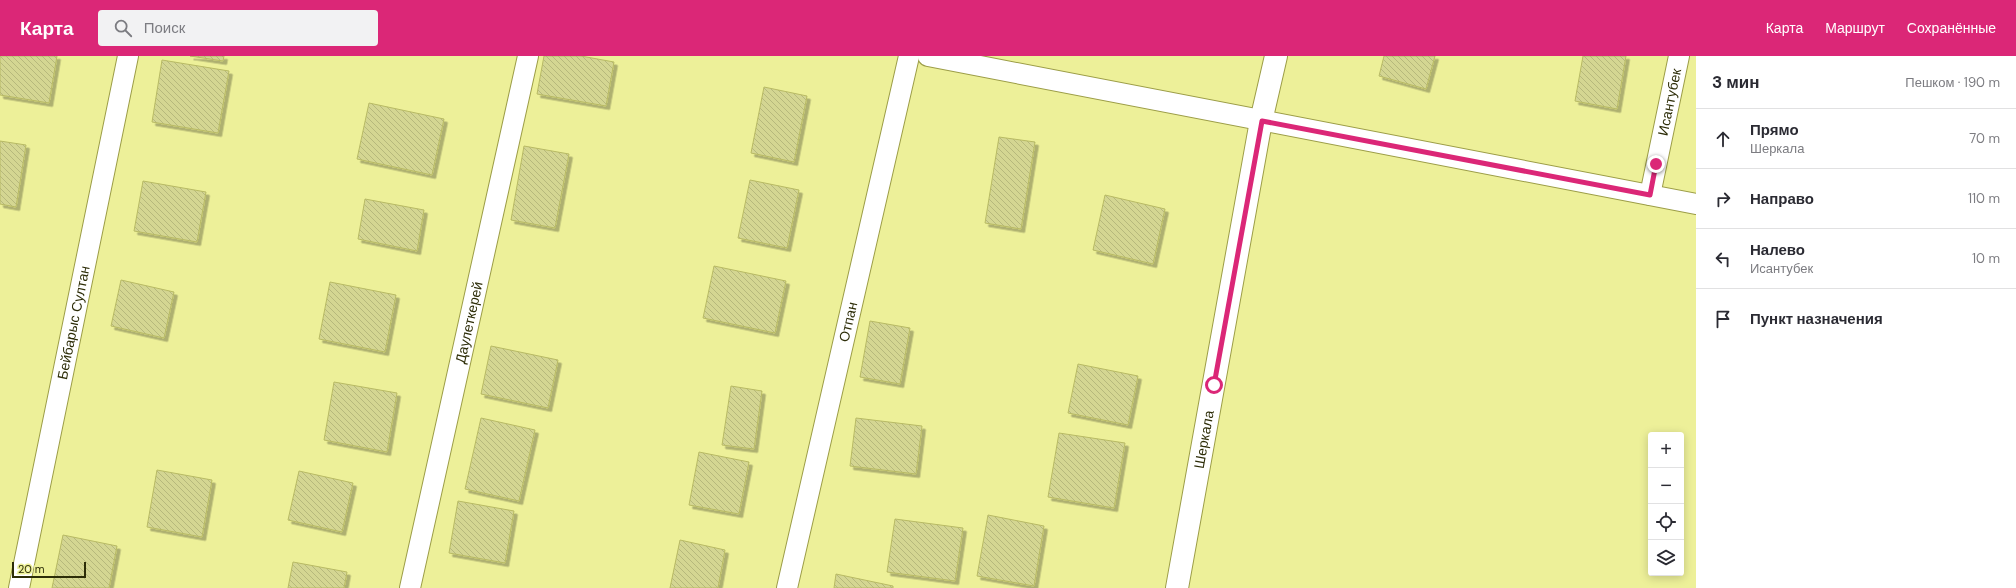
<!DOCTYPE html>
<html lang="ru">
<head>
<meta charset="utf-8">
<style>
  :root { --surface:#fff; --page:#f2f2f3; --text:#2b2b33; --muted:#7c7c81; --line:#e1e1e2; --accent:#db2777 }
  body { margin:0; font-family:"DM Sans",sans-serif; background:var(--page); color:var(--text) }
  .controls { position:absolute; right:12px; bottom:12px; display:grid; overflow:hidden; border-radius:4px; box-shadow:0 2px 10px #0003 }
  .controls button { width:36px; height:36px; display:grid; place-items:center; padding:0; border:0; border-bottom:1px solid var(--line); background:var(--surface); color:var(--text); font:20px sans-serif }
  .scale { position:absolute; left:12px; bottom:10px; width:74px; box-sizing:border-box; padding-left:4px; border:2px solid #2d2d08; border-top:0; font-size:11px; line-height:14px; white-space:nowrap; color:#2d2d08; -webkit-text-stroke:3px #edf099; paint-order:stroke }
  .stop { position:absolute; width:12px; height:12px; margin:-9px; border:3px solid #db2777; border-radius:50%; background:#fff }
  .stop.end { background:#db2777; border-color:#fff; box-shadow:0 1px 4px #0008 }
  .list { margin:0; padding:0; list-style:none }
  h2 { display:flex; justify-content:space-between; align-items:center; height:52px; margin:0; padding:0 16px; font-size:17px }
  h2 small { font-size:13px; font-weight:400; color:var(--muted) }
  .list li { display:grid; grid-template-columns:26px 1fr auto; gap:12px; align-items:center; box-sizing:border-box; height:60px; padding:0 16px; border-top:1px solid var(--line) }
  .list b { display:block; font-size:15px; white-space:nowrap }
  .list p { margin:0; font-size:13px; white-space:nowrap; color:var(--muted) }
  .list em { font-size:13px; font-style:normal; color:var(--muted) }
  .icon { flex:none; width:22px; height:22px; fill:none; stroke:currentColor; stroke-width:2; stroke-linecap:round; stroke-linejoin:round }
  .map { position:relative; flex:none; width:1696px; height:532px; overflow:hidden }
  header { display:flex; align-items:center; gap:24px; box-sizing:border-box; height:56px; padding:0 20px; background:var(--accent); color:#fff }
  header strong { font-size:19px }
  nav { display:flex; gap:22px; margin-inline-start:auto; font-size:14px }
  .search { width:280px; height:36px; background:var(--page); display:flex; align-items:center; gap:10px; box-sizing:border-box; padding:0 14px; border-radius:4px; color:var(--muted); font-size:15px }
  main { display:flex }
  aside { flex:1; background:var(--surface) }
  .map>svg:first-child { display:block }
</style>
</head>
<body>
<header>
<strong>Карта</strong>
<div class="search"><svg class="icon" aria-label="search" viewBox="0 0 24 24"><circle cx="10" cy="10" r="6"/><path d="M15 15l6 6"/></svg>Поиск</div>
<nav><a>Карта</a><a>Маршрут</a><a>Сохранённые</a></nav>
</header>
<main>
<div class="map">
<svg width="1696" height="532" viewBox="0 0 1696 532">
  <defs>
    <pattern id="building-back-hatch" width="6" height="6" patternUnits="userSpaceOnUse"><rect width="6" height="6" fill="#d4d692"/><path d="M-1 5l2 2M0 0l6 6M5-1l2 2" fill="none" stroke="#b6b87c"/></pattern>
    <filter id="shadow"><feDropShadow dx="3.5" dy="3.5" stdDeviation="0" flood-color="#0004"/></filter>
  </defs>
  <rect width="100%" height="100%" fill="#edf099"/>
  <g fill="url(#building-back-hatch)" stroke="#b8ba64" filter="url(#shadow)">
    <path d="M0 0H57L49 47 0 39Z"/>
    <path d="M190 0H224L223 5Z"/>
    <path d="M544 0H581L614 6 606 50 537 38Z"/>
    <path d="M1384 0H1435L1426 33 1379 20Z"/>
    <path d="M1583 0H1626L1617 53 1575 45Z"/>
    <path d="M162 4 229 15 218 77 152 66Z"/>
    <path d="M764 31 807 40 794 106 751 97Z"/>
    <path d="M369 47 444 63 432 119 357 103Z"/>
    <path d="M999 81 1035 86 1021 173 985 167Z"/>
    <path d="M0 85 26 89 16 151 0 148Z"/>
    <path d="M524 90 569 98 555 172 511 164Z"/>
    <path d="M750 124 799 134 787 192 738 182Z"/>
    <path d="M143 125 206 136 197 186 134 175Z"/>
    <path d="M1105 139 1165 153 1153 208 1093 194Z"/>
    <path d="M365 143 424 154 417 195 358 183Z"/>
    <path d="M714 210 786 225 775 277 703 262Z"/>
    <path d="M121 224 174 236 164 282 111 270Z"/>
    <path d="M330 226 396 239 385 296 319 283Z"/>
    <path d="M870 265 910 272 900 328 860 321Z"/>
    <path d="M491 290 558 304 548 352 481 338Z"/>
    <path d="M1078 308 1138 320 1128 369 1068 357Z"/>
    <path d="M334 326 397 337 387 396 324 384Z"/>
    <path d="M731 330 762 335 754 393 722 389Z"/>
    <path d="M481 362 535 374 519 445 465 433Z"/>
    <path d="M856 362 922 370 916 418 850 410Z"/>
    <path d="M1059 377 1125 387 1114 452 1048 441Z"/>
    <path d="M699 396 749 406 739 458 689 449Z"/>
    <path d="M157 414 212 424 202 481 147 471Z"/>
    <path d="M299 415 353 427 342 476 288 464Z"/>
    <path d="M458 445 514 455 505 507 449 497Z"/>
    <path d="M988 459 1044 470 1034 530 977 520Z"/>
    <path d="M895 463 963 472 955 525 887 516Z"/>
    <path d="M63 479 117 490 109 532H52Z"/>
    <path d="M680 484 725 494 718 532H670Z"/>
    <path d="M293 506 347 516 344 532H288Z"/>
    <path d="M836 518 893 530V532H834Z"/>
  </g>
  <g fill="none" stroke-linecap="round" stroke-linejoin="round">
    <g stroke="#9c9d47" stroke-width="22">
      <g id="street">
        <path d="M928 0 1696 148"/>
        <path id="s1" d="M1650 139 1679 0"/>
        <path id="s2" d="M19 532 128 0"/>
        <path id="s3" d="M410 532 528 0"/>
        <path id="s4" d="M787 532 909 0"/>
      </g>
    </g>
    <g stroke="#9c9d47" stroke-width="24">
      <g id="secondary">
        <path id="s5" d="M1177 532 1261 65 1276 0"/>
      </g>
    </g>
    <use href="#street" stroke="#fff" stroke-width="20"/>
    <use href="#secondary" stroke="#fff" stroke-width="22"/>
  </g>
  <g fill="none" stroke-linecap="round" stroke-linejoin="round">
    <path stroke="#db2777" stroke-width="5" d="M1214 329 1262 65 1650 139 1656 108"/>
  </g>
  <g text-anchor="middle" stroke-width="3" stroke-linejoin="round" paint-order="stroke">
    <g font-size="14" fill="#2d2d08" stroke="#edf099">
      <text dy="5" stroke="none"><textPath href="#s1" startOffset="95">Исантубек</textPath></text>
      <text dy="5" stroke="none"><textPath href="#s2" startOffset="271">Бейбарыс Султан</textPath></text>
      <text dy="5" stroke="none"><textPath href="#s3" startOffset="272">Даулеткерей</textPath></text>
      <text dy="5" stroke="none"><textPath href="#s4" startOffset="273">Отпан</textPath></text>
      <text dy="5" stroke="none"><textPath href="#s5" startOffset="151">Шеркала</textPath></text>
    </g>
  </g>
</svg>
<div class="controls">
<button>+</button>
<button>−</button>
<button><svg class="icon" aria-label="locate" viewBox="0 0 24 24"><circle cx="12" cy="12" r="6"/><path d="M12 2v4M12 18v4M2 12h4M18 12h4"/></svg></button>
<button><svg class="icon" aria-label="layers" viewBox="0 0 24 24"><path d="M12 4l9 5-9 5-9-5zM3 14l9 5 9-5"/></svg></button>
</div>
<div class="scale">20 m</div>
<div class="stop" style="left:1214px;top:329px"></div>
<div class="stop end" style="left:1656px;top:108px"></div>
</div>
<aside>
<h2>3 мин<small>Пешком · 190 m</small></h2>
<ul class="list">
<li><svg class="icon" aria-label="ahead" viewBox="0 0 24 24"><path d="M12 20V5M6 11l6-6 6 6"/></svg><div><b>Прямо</b><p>Шеркала</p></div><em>70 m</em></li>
<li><svg class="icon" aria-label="right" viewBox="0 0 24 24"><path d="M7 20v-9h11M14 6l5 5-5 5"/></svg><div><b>Направо</b></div><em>110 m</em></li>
<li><svg class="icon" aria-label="left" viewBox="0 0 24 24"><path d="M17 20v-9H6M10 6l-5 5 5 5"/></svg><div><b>Налево</b><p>Исантубек</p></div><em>10 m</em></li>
<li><svg class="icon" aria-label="arrive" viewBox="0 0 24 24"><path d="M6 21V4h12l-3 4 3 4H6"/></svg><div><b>Пункт назначения</b></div></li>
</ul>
</aside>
</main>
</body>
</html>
